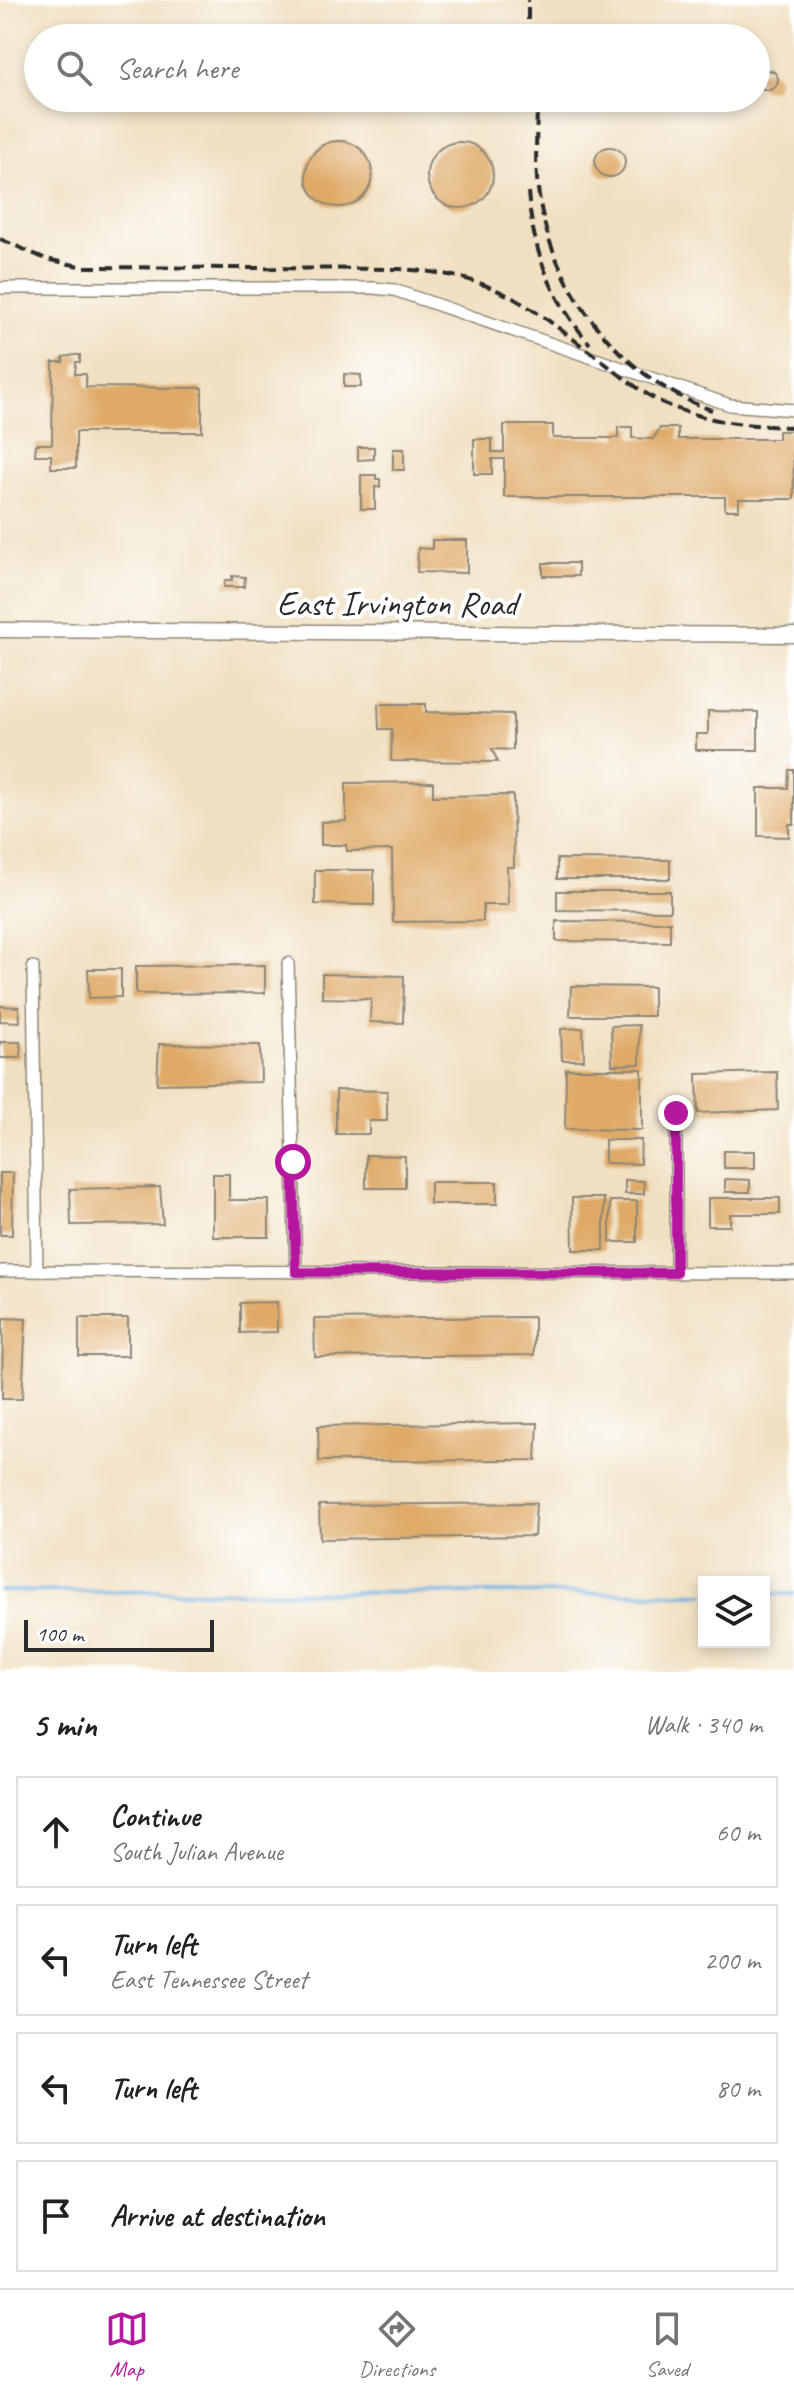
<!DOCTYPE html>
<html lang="en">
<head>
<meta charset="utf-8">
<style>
  :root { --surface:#fff; --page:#f2f2f2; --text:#202124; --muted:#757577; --line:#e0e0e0; --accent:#b5179e }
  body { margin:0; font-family:Caveat,sans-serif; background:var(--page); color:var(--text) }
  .controls { position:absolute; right:24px; bottom:24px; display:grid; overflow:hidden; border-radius:0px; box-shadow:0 4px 12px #0003 }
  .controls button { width:72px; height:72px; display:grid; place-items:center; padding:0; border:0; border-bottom:2px solid var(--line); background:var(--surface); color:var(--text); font:40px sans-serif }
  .scale { position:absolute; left:24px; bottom:20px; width:190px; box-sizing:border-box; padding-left:8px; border:4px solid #2b2b2b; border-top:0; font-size:22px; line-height:28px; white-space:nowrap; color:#2b2b2b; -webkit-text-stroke:6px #fff; paint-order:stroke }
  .stop { position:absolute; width:24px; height:24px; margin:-18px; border:6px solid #b5179e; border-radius:50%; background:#fff }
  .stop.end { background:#b5179e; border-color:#fff; box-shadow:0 2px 8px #0008 }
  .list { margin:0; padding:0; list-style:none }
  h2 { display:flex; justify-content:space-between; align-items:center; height:104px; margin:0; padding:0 32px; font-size:34px }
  h2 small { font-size:26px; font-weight:400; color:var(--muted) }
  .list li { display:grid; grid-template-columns:52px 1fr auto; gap:24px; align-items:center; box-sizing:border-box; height:112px; margin:0 16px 16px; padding:0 16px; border:2px solid var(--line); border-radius:0px }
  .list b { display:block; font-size:30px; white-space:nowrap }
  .list p { margin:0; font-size:26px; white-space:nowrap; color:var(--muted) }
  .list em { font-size:26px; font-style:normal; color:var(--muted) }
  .icon { flex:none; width:44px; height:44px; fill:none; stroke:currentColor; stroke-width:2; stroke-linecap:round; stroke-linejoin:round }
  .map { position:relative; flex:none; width:794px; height:1672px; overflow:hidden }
  .search { position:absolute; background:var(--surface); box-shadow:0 4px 12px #0003; left:24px; right:24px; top:24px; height:88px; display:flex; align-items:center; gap:20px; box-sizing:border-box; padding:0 28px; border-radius:44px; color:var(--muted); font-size:30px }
  .sheet { height:616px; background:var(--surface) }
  nav { display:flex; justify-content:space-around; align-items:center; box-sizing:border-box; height:112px; border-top:2px solid var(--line); background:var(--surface); font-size:22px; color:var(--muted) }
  nav a { display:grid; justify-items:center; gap:4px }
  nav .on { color:var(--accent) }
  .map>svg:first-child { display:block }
</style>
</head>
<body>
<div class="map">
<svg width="794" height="1672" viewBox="0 0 794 1672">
  <rect width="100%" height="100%" fill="#fff"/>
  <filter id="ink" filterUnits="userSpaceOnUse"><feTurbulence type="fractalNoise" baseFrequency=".0125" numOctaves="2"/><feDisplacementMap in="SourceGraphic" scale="16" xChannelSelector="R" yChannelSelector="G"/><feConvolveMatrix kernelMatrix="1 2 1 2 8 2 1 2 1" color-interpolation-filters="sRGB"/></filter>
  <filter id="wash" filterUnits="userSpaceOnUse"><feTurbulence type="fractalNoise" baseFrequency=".006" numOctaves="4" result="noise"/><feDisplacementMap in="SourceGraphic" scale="32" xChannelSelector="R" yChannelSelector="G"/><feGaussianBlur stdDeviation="1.8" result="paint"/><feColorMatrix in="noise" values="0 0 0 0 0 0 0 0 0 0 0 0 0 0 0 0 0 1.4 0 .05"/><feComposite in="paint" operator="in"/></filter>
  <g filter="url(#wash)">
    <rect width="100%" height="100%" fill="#f0e0c1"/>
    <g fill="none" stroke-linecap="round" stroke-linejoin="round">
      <g stroke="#67acdd" stroke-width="4">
        <path d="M0 1591 704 1594"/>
        <path d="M764 1594H794"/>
      </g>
    </g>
    <g id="blocks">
      <g fill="#dfaa68">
        <path d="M461 28 471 30 484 38H436L449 30Z"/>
        <path d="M338 29 349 30 361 38H315L327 31Z"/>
        <circle cx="768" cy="80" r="10"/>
        <circle cx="339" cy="174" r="33"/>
        <circle cx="460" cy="175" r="33"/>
        <circle cx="610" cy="162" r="15"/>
        <path d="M75 355H80V362H76L75 374H86V387L202 388V432H76V468H51V455H35L36 444H52L53 362H63V357Z"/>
        <path d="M344 374 361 375V387H344Z"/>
        <path d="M504 425H553V438H618V427H632V438L653 439 660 428H678V439H778V431H793L794 499H739V510H725V497H504V459H492V474H474V439H492V452H504Z"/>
        <path d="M358 447H374V459L358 460Z"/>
        <rect x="393" y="449" width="11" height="21"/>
        <path d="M361 475H376V479H380V487H375V509H361Z"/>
        <path d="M432 540H467V573L417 572 418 548 432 549Z"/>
        <rect x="543" y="563" width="35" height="13"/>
        <path d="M232 576 245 577 244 587H224L225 580H232Z"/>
        <path d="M378 704H426V712L513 714V750L492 749 498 762 391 761 392 729H379Z"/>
        <path d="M708 711 758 712V750H696V734H708Z"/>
        <path d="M789 770H794V824H789V837L758 836V788H788Z"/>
        <path d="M433 782V796L513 795 514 867H507L508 905H483V921L393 922 392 850 347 851 346 845H321V822L346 821V783Z"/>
        <path d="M557 859 670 860V879H557Z"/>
        <path d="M315 870H374V905L315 904Z"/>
        <path d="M557 891H670V911L557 910Z"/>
        <path d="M556 921 670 922V942L556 941Z"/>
        <path d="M265 965V993L136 994V966Z"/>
        <path d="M88 969H121V997L89 998Z"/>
        <path d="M322 974 404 976 403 1023 370 1022 371 999 322 998Z"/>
        <path d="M571 986 653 987V1016H570Z"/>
        <path d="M0 1006 19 1007 20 1022 0 1021Z"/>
        <path d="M639 1025 640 1064 612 1065 611 1026Z"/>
        <path d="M583 1028 584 1060H562L561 1029Z"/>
        <path d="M0 1042H20L21 1058H0Z"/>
        <path d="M159 1044 260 1045 261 1082 157 1084Z"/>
        <path d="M566 1069H642V1130L565 1129Z"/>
        <path d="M777 1072 778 1110 698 1113 697 1074Z"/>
        <path d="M336 1090 387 1091V1121H369V1134H336Z"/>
        <path d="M605 1140H641L640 1164 605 1163Z"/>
        <rect x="724" y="1151" width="31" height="17"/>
        <path d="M366 1155 405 1156V1188H366Z"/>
        <path d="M0 1173H13L12 1235H0Z"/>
        <path d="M213 1174H229V1200H269V1237H213Z"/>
        <path d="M725 1179 750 1180V1192H725Z"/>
        <path d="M625 1180 644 1181V1194H625Z"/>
        <rect x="430" y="1182" width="67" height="22"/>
        <path d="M160 1187 163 1224 71 1225 70 1189Z"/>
        <path d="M572 1198H604V1250H573Z"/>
        <path d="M708 1198H780V1214H730V1226H708Z"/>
        <rect x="610" y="1201" width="27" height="41"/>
        <path d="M277 1302V1332L240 1333V1303Z"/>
        <path d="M534 1317V1355L315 1357 314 1319Z"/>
        <path d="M3 1318 26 1319 22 1399H2Z"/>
        <rect x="79" y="1318" width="49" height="38"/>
        <path d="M538 1423 536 1460 319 1461 318 1426Z"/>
        <path d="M536 1503 534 1536 320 1539 319 1505Z"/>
      </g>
    </g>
  </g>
  <g filter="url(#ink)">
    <use href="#blocks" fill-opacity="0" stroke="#8e8676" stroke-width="2"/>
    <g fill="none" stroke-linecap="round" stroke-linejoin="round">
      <g stroke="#8e8676" stroke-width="14">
        <g id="minor">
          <path d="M0 288H373L394 290 730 405 794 410"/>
          <path d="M288 963 296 1272"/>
          <path d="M33 967 37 1271"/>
          <path d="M676 1113V1273"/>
          <path d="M0 1271 794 1273"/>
        </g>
      </g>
      <g stroke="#8e8676" stroke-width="17">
        <path id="tertiary" d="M0 630 794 635"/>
      </g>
      <use href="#minor" stroke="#fff" stroke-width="11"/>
      <use href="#tertiary" stroke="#fff" stroke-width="14"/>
      <g stroke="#2b2b2b" stroke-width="4" stroke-dasharray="12 6" stroke-linecap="butt">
        <path d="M528 38V0"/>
        <path d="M537 98C537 130 534 164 539 196 552 289 622 380 712 410"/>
        <path d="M528 192C533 252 550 297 590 344"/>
        <path d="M0 239 46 259 84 267 398 269C493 274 526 303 598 358 619 374 640 392 663 403 706 422 748 426 794 427"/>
      </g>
    </g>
  </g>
  <g fill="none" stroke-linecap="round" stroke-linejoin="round" filter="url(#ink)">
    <path stroke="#b5179e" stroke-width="10" d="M293 1162 296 1272 676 1273V1113"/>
  </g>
  <g text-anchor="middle" stroke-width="8" stroke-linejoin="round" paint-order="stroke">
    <g font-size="34" fill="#2b2b2b" stroke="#fff">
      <text x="397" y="615">East Irvington Road</text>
    </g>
  </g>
</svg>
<div class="controls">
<button><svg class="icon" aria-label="layers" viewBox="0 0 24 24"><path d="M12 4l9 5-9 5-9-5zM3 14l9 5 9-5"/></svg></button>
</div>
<div class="scale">100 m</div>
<div class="stop" style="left:293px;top:1162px"></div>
<div class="stop end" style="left:676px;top:1113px"></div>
<div class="search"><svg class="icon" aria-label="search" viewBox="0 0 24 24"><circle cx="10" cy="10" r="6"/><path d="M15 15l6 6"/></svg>Search here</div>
</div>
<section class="sheet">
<h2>5 min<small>Walk · 340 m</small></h2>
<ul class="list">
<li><svg class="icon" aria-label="ahead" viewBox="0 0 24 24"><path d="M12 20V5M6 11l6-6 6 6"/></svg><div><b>Continue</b><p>South Julian Avenue</p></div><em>60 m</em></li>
<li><svg class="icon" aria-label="left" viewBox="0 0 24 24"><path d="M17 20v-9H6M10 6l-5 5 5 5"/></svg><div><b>Turn left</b><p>East Tennessee Street</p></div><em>200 m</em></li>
<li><svg class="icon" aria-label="left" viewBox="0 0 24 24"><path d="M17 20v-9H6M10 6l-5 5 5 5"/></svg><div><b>Turn left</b></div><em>80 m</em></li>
<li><svg class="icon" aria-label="arrive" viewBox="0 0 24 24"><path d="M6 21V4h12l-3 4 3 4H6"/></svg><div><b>Arrive at destination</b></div></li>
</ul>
</section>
<nav>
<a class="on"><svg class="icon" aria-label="map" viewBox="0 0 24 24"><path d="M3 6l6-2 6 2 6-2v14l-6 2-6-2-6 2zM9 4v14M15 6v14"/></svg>Map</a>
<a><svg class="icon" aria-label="directions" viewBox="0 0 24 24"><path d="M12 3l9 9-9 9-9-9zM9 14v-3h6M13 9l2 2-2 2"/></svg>Directions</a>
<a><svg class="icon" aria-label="saved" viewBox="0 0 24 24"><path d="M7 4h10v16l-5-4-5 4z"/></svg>Saved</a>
</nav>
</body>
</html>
